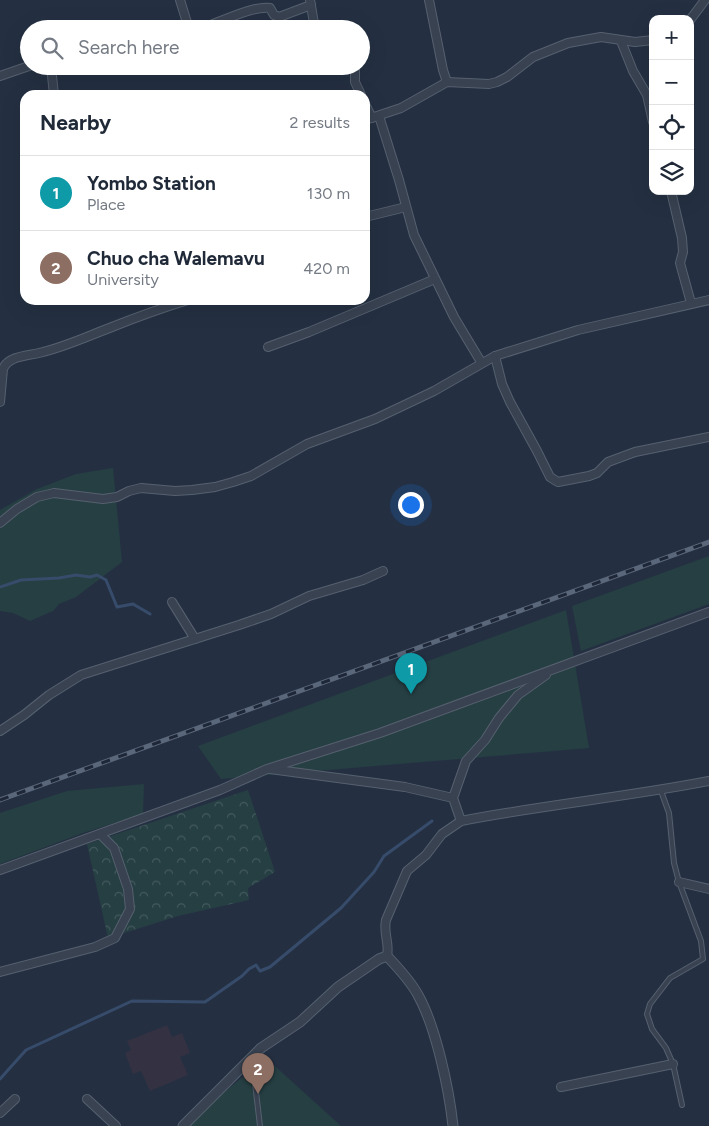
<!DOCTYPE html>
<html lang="en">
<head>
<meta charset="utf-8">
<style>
  :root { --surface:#fff; --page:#f2f2f3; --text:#1f2937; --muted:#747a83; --line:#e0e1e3; --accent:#4e6791 }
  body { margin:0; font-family:Figtree,sans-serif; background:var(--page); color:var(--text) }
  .controls { position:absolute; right:15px; top:15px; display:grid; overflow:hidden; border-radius:10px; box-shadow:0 5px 20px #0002 }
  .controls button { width:45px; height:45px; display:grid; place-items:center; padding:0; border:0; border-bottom:1px solid var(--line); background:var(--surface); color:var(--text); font:25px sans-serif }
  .you { position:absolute; left:410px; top:504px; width:18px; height:18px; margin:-12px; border:4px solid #fff; border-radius:50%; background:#1a73e8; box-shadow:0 0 0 8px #1a73e833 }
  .badge { display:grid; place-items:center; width:32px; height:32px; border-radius:50%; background:var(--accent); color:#fff; font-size:16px; font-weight:700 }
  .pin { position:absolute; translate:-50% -41px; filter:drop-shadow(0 1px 2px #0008) }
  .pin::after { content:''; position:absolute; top:26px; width:18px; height:15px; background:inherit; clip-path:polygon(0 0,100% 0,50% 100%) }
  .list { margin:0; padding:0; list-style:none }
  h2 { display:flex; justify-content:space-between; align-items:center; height:65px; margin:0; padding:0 20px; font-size:21px }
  h2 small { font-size:16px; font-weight:400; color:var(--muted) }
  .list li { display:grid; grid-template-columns:32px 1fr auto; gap:15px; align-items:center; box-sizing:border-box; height:75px; padding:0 20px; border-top:1px solid var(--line) }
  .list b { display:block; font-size:19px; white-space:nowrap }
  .list p { margin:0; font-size:16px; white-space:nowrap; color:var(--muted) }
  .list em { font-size:16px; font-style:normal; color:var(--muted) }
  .icon { flex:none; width:28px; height:28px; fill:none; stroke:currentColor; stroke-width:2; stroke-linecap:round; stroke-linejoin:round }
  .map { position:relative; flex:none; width:709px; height:1126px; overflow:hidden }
  .search { position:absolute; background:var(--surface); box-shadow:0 5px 20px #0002; left:20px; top:20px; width:350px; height:55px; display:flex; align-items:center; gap:12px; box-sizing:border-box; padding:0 18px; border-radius:28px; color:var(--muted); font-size:19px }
  .panel { position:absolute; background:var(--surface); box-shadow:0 5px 20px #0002; left:20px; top:90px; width:350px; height:215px; border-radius:15px }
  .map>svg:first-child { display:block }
</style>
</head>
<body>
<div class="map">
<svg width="709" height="1126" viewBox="0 0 709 1126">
  <defs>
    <pattern id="park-crowns" width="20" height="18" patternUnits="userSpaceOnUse" patternTransform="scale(1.25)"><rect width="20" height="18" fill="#263f43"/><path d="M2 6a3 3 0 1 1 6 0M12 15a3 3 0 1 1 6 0" fill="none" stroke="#43595d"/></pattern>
  </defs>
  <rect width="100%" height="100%" fill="#243042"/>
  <path fill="#333142" d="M167 1025 172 1037 182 1033 190 1053 180 1057 188 1075 150 1091 141 1071 133 1074 125 1053 131 1050 127 1041Z"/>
  <g fill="#263f43">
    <path d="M113 468 122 562 76 597 59 604 53 611 30 621 13 613 0 611V510L37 489 76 474Z"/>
    <path d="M709 556V604L581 651 572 606Z"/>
    <path d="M566 610 589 748 221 779 198 746Z"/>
    <path d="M144 784 143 814 83 833 0 864V813L67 791Z"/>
    <path d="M266 1058 341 1126H183Z"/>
  </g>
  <path fill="url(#park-crowns)" d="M248 790 275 872 248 888 249 900 178 916 108 938 87 844Z"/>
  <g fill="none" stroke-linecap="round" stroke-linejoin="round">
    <g stroke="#374b6a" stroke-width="3">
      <path d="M0 587 21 580 59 578 76 575 90 577 97 575 106 580 117 607 133 604 150 614"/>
      <path d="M0 1079 26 1050 132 1001 205 1002 242 976 249 969 256 965 260 971 270 967 341 908 374 872 384 856 432 821"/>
    </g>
    <g stroke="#56606f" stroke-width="6">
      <g id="service">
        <path d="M661 791 669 813 674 863 679 882 701 941 703 959 670 978 650 1004 647 1014 652 1029 666 1048 673 1064 682 1105"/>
        <path d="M248 1062 255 1083 260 1126"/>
      </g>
    </g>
    <g stroke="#56606f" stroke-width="10">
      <g id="minor">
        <path d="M180 0 189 29"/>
        <path d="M310 0 315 29"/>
        <path d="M429 0 443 70 447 82"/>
        <path d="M690 20 705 0"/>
        <path d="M200 29C218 23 254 5 270 8L274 15 279 17 311 5"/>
        <path d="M621 41 633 71 647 95 653 122"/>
        <path d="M51 66 54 95"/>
        <path d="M355 66V82L361 95"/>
        <path d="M0 76 29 66"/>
        <path d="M365 104 372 118"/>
        <path d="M379 116 399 180 414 235 454 317 481 362"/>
        <path d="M365 120 401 108 447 82 489 84 497 82 507 77 533 57 568 43 601 37 635 42 653 40"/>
        <path d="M671 191 682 238 683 252 680 263 691 303"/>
        <path d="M365 217 406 207"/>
        <path d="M268 347 309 332 435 279"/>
        <path d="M495 356 502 384 510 402 537 451 550 477 558 482 589 476 597 473 608 462 635 452 709 437"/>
        <path d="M0 402 3 369C8 356 27 356 39 353 65 347 88 336 112 327 137 317 162 308 188 300"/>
        <path d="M0 523 17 509 37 497 54 493 103 499 117 497 129 491 141 488 175 491 192 490 215 487 233 482 251 476 307 444 375 419 434 391 495 356 578 330 709 300"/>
        <path d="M172 602 195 639"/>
        <path d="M0 731 24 715 49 695 81 675 239 625 271 614 309 596 363 580 383 571"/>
        <path d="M270 769 405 787 453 798"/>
        <path d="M461 821 453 798 466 761 485 740 499 718 518 695 546 675"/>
        <path d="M0 870 220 790 267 769 380 733 709 612"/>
        <path d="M679 882 709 889"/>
        <path d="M387 956C390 943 383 934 386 920L407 871 426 855 442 834 461 821C543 805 627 797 709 781"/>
        <path d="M0 972 95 947 115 938 130 909 128 889 114 848 100 834"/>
        <path d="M561 1087 673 1064"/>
        <path d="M87 1099 116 1126"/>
        <path d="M0 1113 15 1099"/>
      </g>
    </g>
    <g stroke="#56606f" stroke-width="11">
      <path id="tertiary" d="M183 1126 261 1048 300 1022 338 987 379 959 387 956C398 968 410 980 418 995 436 1027 449 1089 453 1126"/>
    </g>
    <use href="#service" stroke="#384251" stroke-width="4"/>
    <use href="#minor" stroke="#384251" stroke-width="8"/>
    <use href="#tertiary" stroke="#384251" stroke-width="9"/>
    <g stroke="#5a6679" stroke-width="5">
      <path id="rail" d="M0 800 709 542"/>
    </g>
    <use href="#rail" stroke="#1d2737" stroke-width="3" stroke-dasharray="9" stroke-linecap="butt"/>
  </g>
</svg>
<div class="controls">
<button>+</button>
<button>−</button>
<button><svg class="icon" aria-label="locate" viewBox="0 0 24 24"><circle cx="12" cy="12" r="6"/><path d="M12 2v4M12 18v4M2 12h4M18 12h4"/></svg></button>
<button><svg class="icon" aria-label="layers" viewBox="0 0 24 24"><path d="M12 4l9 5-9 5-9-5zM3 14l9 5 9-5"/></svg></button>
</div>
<div class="you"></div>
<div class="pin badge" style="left:411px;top:694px;background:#0f9aa8">1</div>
<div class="pin badge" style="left:258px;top:1094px;background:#8d6e63">2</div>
<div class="search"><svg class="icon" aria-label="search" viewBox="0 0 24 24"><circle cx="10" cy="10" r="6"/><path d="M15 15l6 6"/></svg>Search here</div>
<section class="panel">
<h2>Nearby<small>2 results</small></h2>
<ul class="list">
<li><span class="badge" style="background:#0f9aa8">1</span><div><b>Yombo Station</b><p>Place</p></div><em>130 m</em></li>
<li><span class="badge" style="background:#8d6e63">2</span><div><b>Chuo cha Walemavu</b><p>University</p></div><em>420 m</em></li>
</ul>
</section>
</div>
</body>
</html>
